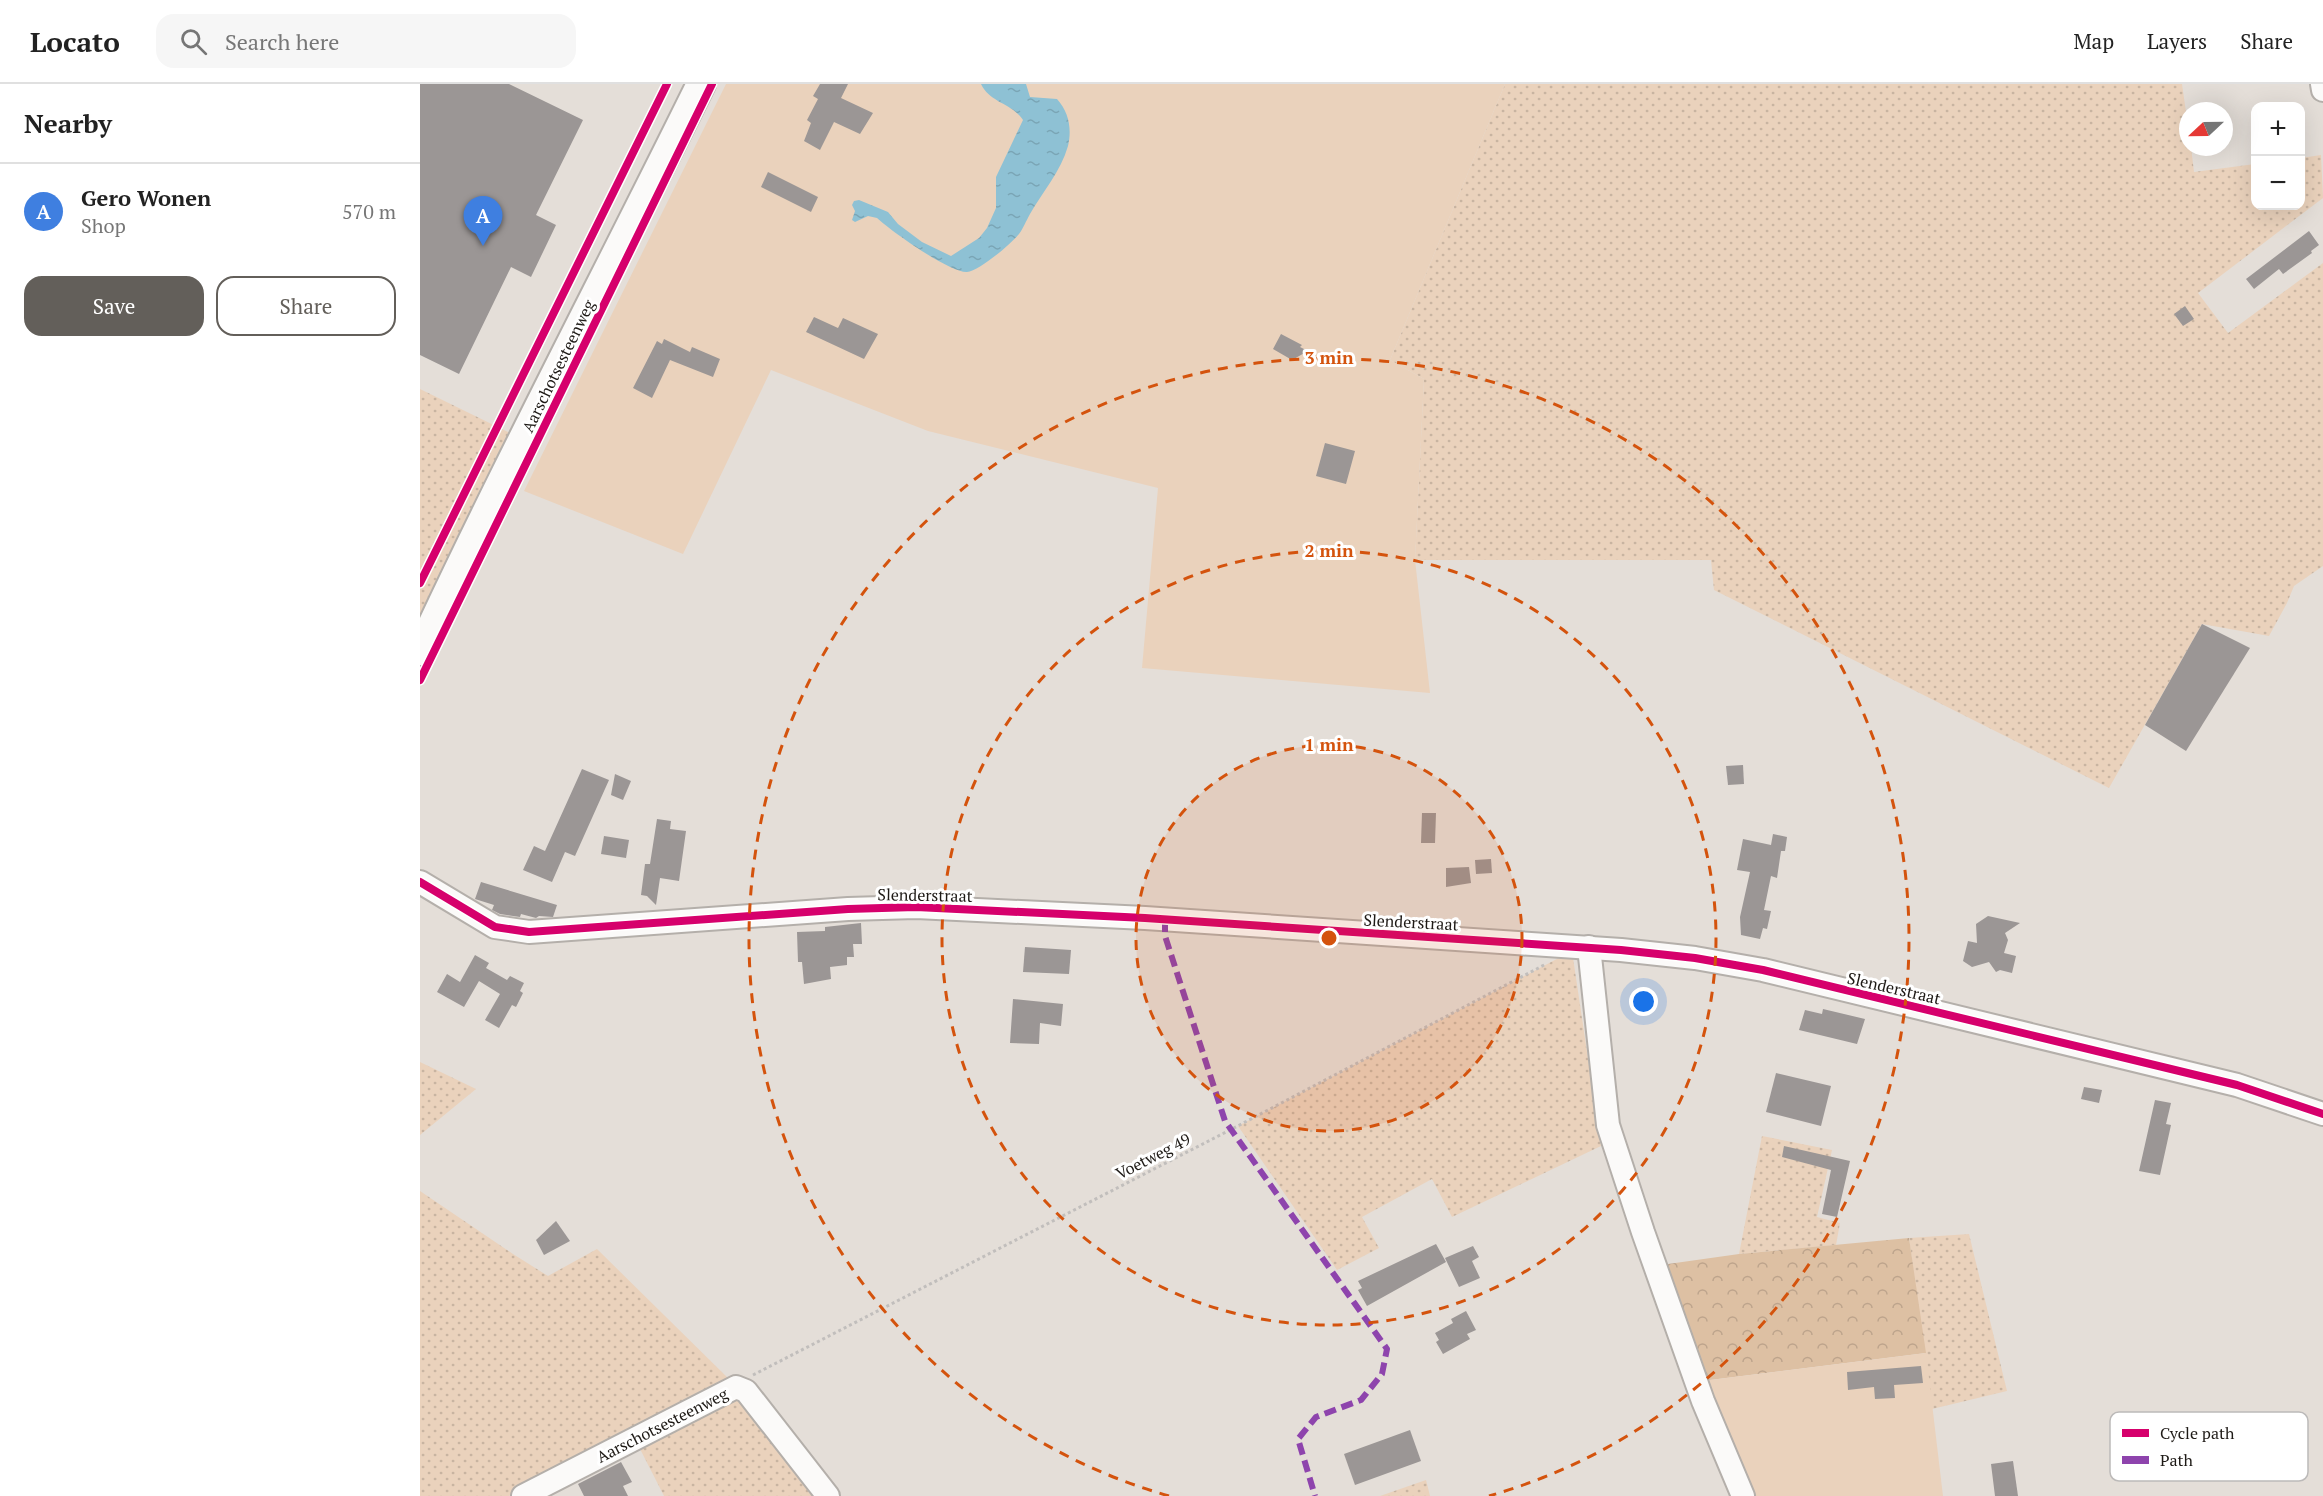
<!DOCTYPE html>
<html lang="en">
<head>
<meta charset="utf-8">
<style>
  :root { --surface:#fff; --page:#f6f6f6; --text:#222; --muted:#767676; --line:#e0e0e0; --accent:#635f5a }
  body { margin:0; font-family:"PT Serif",serif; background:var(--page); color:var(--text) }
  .controls { position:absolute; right:18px; top:18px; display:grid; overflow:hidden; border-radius:12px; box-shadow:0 6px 24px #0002 }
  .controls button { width:54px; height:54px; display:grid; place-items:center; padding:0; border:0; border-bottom:2px solid var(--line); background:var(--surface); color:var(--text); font:30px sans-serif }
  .compass { position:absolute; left:1759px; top:18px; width:54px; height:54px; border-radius:50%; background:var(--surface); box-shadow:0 6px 24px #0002; rotate:248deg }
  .you { position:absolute; left:1224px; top:918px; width:21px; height:21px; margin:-15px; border:4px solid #fff; border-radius:50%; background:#1a73e8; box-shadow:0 0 0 9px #1a73e833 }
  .badge { display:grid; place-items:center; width:39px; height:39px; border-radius:50%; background:var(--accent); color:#fff; font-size:20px; font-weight:700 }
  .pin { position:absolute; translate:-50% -50px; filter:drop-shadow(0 2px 3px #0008) }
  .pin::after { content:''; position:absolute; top:32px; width:21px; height:18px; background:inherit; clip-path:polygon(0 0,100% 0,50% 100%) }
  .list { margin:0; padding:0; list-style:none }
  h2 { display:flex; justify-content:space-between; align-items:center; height:78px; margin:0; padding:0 24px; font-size:26px }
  h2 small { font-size:20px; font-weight:400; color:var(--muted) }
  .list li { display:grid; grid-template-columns:39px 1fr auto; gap:18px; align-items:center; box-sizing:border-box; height:96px; padding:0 24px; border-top:2px solid var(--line) }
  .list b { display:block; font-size:22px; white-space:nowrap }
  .list p { margin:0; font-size:20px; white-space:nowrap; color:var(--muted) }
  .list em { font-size:20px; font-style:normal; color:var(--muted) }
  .actions { display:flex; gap:12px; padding:18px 24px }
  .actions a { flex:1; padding:14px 0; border:2px solid var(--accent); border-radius:18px; text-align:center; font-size:21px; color:var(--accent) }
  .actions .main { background:var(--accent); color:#fff }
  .icon { flex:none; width:33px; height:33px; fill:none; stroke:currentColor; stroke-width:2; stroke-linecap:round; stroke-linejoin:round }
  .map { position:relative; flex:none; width:1903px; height:1412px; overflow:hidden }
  header { display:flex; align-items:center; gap:36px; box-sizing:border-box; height:84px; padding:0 30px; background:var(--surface); border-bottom:2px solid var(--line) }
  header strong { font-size:28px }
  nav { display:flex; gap:33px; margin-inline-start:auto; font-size:21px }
  .search { width:420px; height:54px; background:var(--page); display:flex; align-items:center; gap:15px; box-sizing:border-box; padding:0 21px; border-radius:18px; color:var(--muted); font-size:22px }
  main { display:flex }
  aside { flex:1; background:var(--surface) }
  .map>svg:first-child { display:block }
</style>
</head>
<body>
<header>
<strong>Locato</strong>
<div class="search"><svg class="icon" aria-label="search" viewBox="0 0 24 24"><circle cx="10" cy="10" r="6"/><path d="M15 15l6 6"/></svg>Search here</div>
<nav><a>Map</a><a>Layers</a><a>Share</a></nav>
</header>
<main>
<aside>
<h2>Nearby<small></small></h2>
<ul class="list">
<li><span class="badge" style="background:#3f7fe0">A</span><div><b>Gero Wonen</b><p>Shop</p></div><em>570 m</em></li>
</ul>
<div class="actions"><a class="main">Save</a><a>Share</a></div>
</aside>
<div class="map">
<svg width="1903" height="1412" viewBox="0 0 1903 1412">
  <defs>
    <pattern id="grass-dots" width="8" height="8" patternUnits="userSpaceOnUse" patternTransform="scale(1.5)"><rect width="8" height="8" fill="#ead2bc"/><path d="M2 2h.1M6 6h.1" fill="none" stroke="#c8b4a1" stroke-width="1.8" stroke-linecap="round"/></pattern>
    <pattern id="forest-crowns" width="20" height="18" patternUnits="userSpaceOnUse" patternTransform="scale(1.5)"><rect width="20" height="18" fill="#ddc0a3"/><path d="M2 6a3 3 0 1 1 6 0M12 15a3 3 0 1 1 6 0" fill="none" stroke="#bda48c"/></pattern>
    <pattern id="water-ripples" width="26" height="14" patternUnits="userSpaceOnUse" patternTransform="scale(1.5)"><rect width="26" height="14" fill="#8ec1d4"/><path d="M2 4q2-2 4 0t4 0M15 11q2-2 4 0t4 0" fill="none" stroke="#7aa5b5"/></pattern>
  </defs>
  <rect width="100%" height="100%" fill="#e4ded8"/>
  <g fill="url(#grass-dots)">
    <path d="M1085 0H1762L1768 42V63H1771L1774 88 1835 80 1836 122H1880L1881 74 1901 71 1903 114 1778 209 1808 249 1903 179V482L1874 502 1867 519 1849 552 1782 540 1689 704 1294 506 1291 476H995L1004 295 970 276Z"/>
    <path d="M0 305 90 349 0 530Z"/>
    <path d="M1152 867 1181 1062 1032 1133 1012 1095 942 1133 959 1164 917 1186 818 1042Z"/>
    <path d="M0 978 56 1005 0 1051Z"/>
    <path d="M1342 1052 1412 1066 1397 1133 1420 1139 1416 1161 1319 1170Z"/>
    <path d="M0 1107 93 1170 128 1192 177 1165 312 1298 89 1412H0Z"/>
    <path d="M1549 1150 1587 1307 1512 1325 1489 1154Z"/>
    <path d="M313 1310 392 1412H244L217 1359Z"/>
    <path d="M1006 1396 1010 1412H960Z"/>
  </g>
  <path fill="url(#forest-crowns)" d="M1489 1154 1506 1269 1282 1297 1241 1181 1319 1170Z"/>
  <g fill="#ead2bc">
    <path d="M306 0H1085L970 276 1004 295 995 476 1010 609 722 584 738 404 508 347 351 286 263 470 104 407Z"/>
    <path d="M1506 1269 1523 1412H1327L1282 1297Z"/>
  </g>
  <path fill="url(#water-ripples)" d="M561 0H606L610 13 637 15C649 28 652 45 648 62 641 87 622 109 610 130 606 137 603 145 599 150 591 160 559 187 547 188 530 189 471 147 457 134L448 132 435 138 432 136 435 127 432 121 434 117 439 116 468 128 478 140 502 158 531 172 559 154 567 144 576 124V93L603 36C592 19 570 19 561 0Z"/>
  <g fill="#9b9695">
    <path d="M0 0H89L163 36 116 131 136 141 111 193 91 183 39 290 0 271Z"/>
    <path d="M400 0H428L421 14 453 29 440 50 414 38 400 66 384 57 391 39 387 36 398 15 393 12Z"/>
    <path d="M348 88 398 113 391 128 341 103Z"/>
    <path d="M1889 147 1899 161 1891 167 1892 169 1863 190 1859 185 1834 205 1826 195Z"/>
    <path d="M1765 222 1774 235 1763 242 1754 230Z"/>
    <path d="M394 233 418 244 423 234 458 250 444 275 386 248Z"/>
    <path d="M861 250 882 261 880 263 888 267 872 276 853 265Z"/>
    <path d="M244 255 270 268 272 263 300 275 293 293 250 276 232 314 213 304 237 257 242 260Z"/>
    <path d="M905 359 935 367 926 400 896 392Z"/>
    <path d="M1782 540 1830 564 1766 667 1725 641Z"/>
    <path d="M1323 681 1324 700 1308 701 1306 682Z"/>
    <path d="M162 685 189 696 155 772 145 768 132 798 103 786 114 762 125 767Z"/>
    <path d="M195 690 211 697 203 716 191 711Z"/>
    <path d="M1002 729H1016L1015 759H1001Z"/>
    <path d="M237 735 251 737 250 745 266 747 259 797 240 794 236 821 227 812 221 811 225 780H230Z"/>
    <path d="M1353 750 1367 753 1365 767H1361L1357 794 1351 792 1344 826 1351 827 1347 845 1343 844 1340 855 1321 851 1320 833 1330 788 1317 786 1323 755 1351 761Z"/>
    <path d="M184 752 209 756 206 774 181 770Z"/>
    <path d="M1071 775 1072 789 1056 790 1055 776Z"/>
    <path d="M1049 783 1051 799 1026 803V784Z"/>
    <path d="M61 798 137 821 133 833 119 832 116 834 101 830 100 833 80 830 72 826 74 821 55 815Z"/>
    <path d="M1568 832 1600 839 1585 849 1588 856 1584 869 1596 872 1592 889 1580 886 1576 888 1569 878 1552 883 1543 877 1548 857 1557 859 1556 840Z"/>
    <path d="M441 839 442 860H433L434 873H427V881L410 883 411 895 384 900 382 878H378L377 848 405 847V843Z"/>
    <path d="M605 863 651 866 649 890 603 888Z"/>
    <path d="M55 871 69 879 66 884 87 896 90 892 104 899 100 907 103 909 96 923 92 921 79 944 65 936 80 910 59 897 44 923 17 908 27 890 40 898Z"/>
    <path d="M593 915 643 920 641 942 620 939 619 960 590 959Z"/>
    <path d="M1403 925 1445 935 1437 960 1379 946 1385 926 1402 930Z"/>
    <path d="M1356 989 1411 1002 1401 1042 1346 1028Z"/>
    <path d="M1664 1003 1682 1006 1679 1019 1661 1015Z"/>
    <path d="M1735 1016 1751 1019 1746 1040 1751 1041 1740 1091 1719 1087Z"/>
    <path d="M1364 1062 1430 1077 1417 1133 1402 1130 1411 1086 1362 1073Z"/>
    <path d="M136 1137 150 1157 124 1171 116 1156Z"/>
    <path d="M1016 1160 1026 1178 947 1222 938 1206 942 1204 938 1197Z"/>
    <path d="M1053 1162 1059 1173 1052 1177 1060 1194 1039 1203 1025 1174Z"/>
    <path d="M1046 1227 1056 1246 1047 1250 1050 1255 1023 1270 1016 1258 1019 1256 1015 1249 1033 1239 1031 1235Z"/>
    <path d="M1501 1282 1503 1299 1474 1301 1475 1314 1455 1315 1454 1303 1428 1306 1427 1288Z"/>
    <path d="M990 1346 1001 1377 935 1401 924 1370Z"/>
    <path d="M1593 1377 1598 1412H1575L1571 1380Z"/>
    <path d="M201 1378 212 1398 203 1402 208 1412H164L158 1400Z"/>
  </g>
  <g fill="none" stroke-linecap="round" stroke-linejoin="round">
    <g stroke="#b4afaa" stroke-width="26">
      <g id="minor">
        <path d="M1902 0 1903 6"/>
        <path d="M0 798 75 843 109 848 428 825 496 823 725 834 1201 866 1275 874 1343 886 1817 1001 1903 1030"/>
        <path d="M1169 863 1188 1041 1223 1148 1283 1317 1323 1412"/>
        <path d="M103 1412 316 1303 326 1307 408 1412"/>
      </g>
    </g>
    <g stroke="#b4afaa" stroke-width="32">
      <path id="major" d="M0 567C89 376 188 189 281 0"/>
    </g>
    <path stroke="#c1bebc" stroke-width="3" stroke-dasharray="3 3" stroke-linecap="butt" d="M333 1291 810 1046 1126 880"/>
    <use href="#minor" stroke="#fbfaf9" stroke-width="22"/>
    <use href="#major" stroke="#fbfaf9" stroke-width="28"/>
    <path stroke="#8e44ad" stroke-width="6" stroke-dasharray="12 6" stroke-linecap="butt" d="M745 836V852L805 1037 967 1265 962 1290 941 1316 896 1333 878 1355 895 1412"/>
    <g stroke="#fff" stroke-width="11">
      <g id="cycleway">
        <path d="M0 499 247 0"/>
        <path d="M0 596 292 0"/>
        <path d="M0 798 75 843 109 848 428 825 496 823 725 834 1201 866 1275 874 1343 886 1817 1001 1903 1030"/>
      </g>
    </g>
    <use href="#cycleway" stroke="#d6006c" stroke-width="8"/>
  </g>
  <circle cx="909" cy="854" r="193" fill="#d4530d" fill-opacity=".12"/>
  <g fill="none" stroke="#d4530d" stroke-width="3" stroke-dasharray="10 8">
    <circle cx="909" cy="854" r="193"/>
    <circle cx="909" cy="854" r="387"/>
    <path d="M749 1412A580 580 0 1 1 1069 1412"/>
  </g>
  <g text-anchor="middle" stroke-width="6" stroke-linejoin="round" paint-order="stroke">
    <g font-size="16" fill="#1e1a16" stroke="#fff">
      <text transform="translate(138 282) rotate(-64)" y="6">Aarschotsesteenweg</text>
      <text transform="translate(505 811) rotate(1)" y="6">Slenderstraat</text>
      <text transform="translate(991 838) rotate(3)" y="6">Slenderstraat</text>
      <text transform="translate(1474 904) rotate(13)" y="6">Slenderstraat</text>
      <text transform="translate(733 1072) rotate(-27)" y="6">Voetweg 49</text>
      <text transform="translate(242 1341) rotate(-27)" y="6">Aarschotsesteenweg</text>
    </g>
  </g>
  <rect x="1690" y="1328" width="198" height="69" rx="9" fill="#fff" stroke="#bcbab9" stroke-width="1.5"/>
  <rect x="1702" y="1345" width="27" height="8" fill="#d6006c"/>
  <rect x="1702" y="1372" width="27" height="8" fill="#8e44ad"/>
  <g font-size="16" fill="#1e1a16">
    <text x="1740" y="1355">Cycle path</text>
    <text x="1740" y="1382">Path</text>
  </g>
  <circle cx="909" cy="854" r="9" fill="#d4530d" stroke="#fff" stroke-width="3"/>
  <g font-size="18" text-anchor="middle" font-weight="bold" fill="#d4530d" stroke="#fff" stroke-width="6" stroke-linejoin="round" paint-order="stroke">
    <text x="909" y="280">3 min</text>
    <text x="909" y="473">2 min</text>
    <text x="909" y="667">1 min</text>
  </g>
</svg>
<div class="controls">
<button>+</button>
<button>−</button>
</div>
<svg class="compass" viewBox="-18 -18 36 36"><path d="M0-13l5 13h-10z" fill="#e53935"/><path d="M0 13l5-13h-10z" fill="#767676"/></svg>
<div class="you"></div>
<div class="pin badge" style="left:63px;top:162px;background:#3f7fe0">A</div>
</div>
</main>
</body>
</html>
